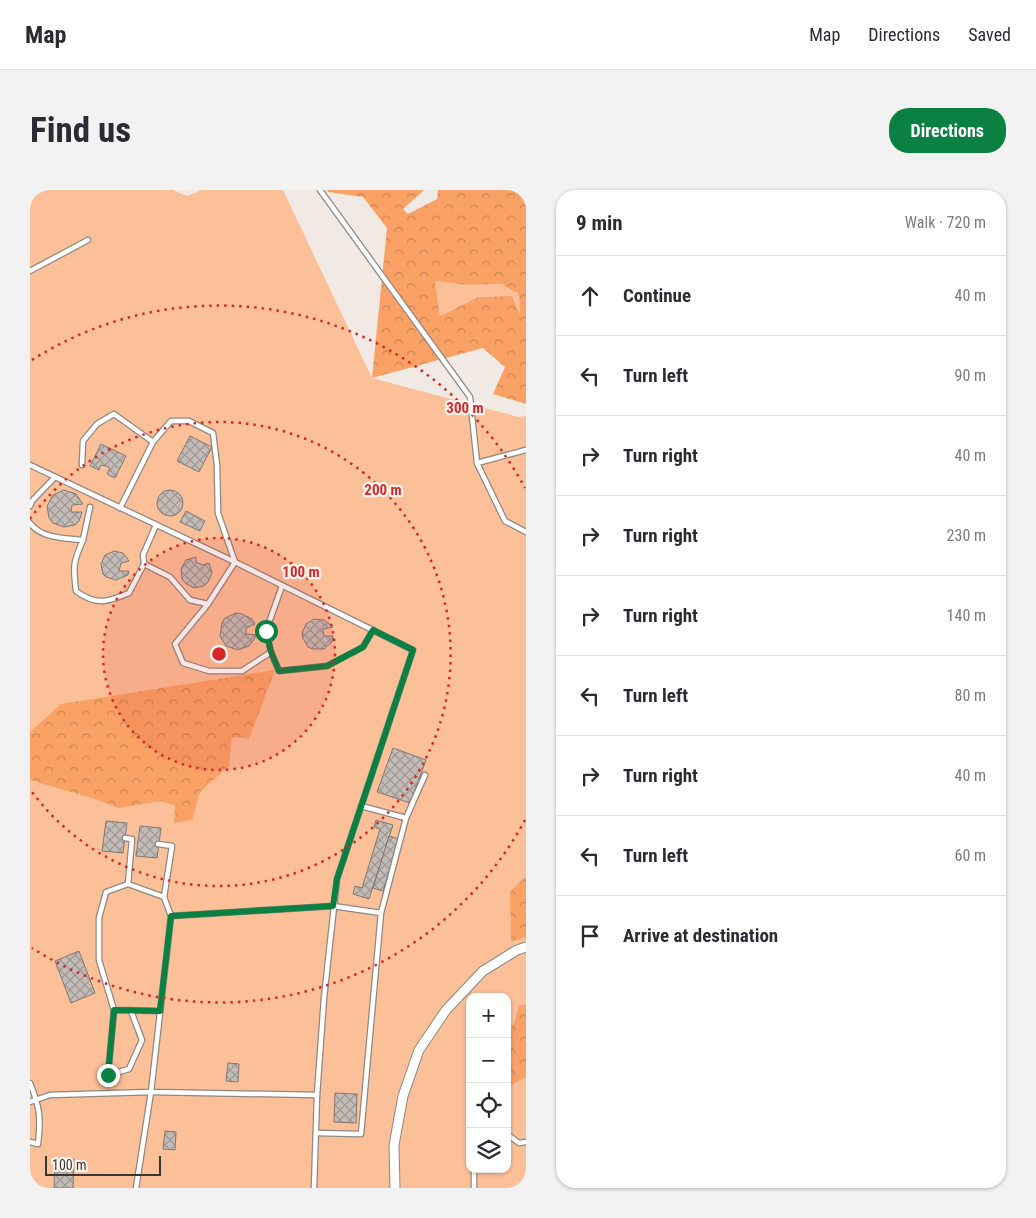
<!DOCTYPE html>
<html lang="en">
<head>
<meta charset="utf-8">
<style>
  :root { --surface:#fff; --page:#f2f2f3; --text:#2b2b33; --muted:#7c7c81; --line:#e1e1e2; --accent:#0b8043 }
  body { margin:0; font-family:"Roboto Condensed",sans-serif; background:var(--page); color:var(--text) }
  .controls { position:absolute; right:15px; bottom:15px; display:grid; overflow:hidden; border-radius:10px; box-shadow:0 1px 4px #0004 }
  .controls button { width:45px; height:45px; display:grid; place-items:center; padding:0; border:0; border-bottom:1px solid var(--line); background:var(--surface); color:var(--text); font:25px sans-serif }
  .scale { position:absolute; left:15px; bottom:12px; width:116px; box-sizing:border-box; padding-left:5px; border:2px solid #3a3634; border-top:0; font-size:14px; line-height:18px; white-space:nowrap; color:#3a3634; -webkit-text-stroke:4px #fff6f1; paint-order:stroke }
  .stop { position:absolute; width:15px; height:15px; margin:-11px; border:4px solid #0b8043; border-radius:50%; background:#fff }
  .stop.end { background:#0b8043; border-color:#fff; box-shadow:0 1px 5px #0008 }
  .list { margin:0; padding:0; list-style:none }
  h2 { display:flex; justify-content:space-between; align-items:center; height:65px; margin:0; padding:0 20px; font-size:21px }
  h2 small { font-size:16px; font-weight:400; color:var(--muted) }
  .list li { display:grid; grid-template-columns:32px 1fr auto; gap:15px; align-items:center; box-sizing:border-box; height:80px; padding:0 20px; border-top:1px solid var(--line) }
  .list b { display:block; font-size:19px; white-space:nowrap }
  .list em { font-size:16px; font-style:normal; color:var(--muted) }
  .icon { flex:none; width:28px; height:28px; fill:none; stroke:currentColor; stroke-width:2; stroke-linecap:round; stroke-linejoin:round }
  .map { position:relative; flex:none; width:496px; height:998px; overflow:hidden; border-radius:20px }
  header { display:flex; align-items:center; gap:30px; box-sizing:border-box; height:70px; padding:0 25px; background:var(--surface); border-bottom:1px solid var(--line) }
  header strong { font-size:24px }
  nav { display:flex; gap:28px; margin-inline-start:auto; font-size:18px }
  .intro { display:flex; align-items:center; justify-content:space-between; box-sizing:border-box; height:120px; padding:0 30px }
  h1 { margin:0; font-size:35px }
  .button { padding:12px 22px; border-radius:20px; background:var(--accent); color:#fff; font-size:18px; font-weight:700 }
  main { display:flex; gap:30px; padding:0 30px }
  aside { flex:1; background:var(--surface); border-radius:20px; box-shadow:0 1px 4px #0004 }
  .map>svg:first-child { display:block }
</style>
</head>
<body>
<header>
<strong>Map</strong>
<nav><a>Map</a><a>Directions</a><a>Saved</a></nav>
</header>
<div class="intro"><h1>Find us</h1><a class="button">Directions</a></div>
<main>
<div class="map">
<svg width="496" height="998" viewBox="0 0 496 998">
  <defs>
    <pattern id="forest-crowns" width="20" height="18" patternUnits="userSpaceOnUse" patternTransform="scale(1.25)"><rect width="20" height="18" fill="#faa266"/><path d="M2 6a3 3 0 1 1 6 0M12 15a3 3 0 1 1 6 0" fill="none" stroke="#cb8555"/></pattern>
    <pattern id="building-cross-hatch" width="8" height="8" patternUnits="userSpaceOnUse" patternTransform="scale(1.25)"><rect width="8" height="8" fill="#c3bbb6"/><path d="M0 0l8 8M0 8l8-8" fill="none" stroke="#9f9995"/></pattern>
  </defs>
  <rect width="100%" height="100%" fill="#f1e9e3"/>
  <g fill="#fcc098" fill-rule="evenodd">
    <path d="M0 0H143L157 6 172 0H253L342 188 488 227 496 226V998H0ZM440 807H477V979H440Z"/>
    <path d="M405 91 438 95 471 94 489 104 491 126 482 106 448 107 410 126Z"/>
  </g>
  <g fill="url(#forest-crowns)" fill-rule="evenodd">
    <path d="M297 0H394L373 19 378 24 407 9 408 0H496V214L463 204 475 177 453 158 342 188 357 38 333 7 298 2ZM405 91 438 95 471 94 489 104 490 124 482 106 448 107 410 126Z"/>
    <path d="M245 480 219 549 202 547 199 576 170 602 162 630 144 633 145 616 131 611 89 618 62 608 0 590V542L31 514Z"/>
    <path d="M496 686V747L481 752 480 702Z"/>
    <path d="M496 814V887L477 898V837L483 836 489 816Z"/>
  </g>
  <g fill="url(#building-cross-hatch)" stroke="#807974">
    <path d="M160 246 182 257 169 282 147 271Z"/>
    <path d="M71 254 96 266 85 288 77 284 80 278 76 276 71 275 69 280 60 276Z"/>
    <path d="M34 300 46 304 53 314 42 315 41 322H52L49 331 45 335 34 337 23 333 19 328 17 316 23 305Z"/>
    <circle cx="140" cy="313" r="13"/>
    <path d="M156 321 175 331 170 341 150 332Z"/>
    <path d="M84 361 93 363 99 371 91 373 89 381H99L98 385 86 390 76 387 73 384 71 374 75 365Z"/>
    <path d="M166 367V372L173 375 179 373 182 383 178 392 174 396 164 398 155 393 152 389 151 379 156 370Z"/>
    <path d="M206 423 212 424 222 429 225 434 216 438V444L227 445 219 456 208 460 196 456 190 446 192 433 195 428Z"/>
    <path d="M284 429 294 430 303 437 293 439 294 446H303L302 452 294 459H283L278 457 273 448 272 443 276 434Z"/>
    <path d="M363 558 396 570 380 613 347 602Z"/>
    <path d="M346 630 363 635 339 709 323 704 325 696 332 698 350 639 344 637Z"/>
    <path d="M76 631 97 633 93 663 72 661Z"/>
    <path d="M110 636 131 638 127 668 106 666Z"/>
    <path d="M359 646 369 649 353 701 343 698Z"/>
    <path d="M49 761 65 803 41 813 25 771Z"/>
    <path d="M198 873 209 874 208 892 196 891Z"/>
    <path d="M305 903 327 904 326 933 304 932Z"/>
    <path d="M135 941 146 942 145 960 133 959Z"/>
    <path d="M25 969H44L43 998H24Z"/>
  </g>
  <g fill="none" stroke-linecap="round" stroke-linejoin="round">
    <g stroke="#8f8782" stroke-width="7">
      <g id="service">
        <path d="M290 0 440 207 447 273 475 331 496 342"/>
        <path d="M0 81 58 50"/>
        <path d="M447 273 496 260"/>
        <path d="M0 275 205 372 383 460 307 689 294 808 287 905 284 998"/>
        <path d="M52 275 53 251 67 234 84 224 123 252"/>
        <path d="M0 316 2 311 25 287"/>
        <path d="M90 318 123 252 141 231H159L183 243 187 275 188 323 205 372 178 414"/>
        <path d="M0 333C12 349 35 348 53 350 43 372 43 377 46 401 66 416 78 412 99 403L114 374 140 387 160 410 178 414 145 454 153 473 179 481H212L241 462 249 481 297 476 333 457 343 440"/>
        <path d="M53 350 60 317"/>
        <path d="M114 374 113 365 126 335"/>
        <path d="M241 462 236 441 252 396"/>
        <path d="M331 616 376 628"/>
        <path d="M95 648 102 649 98 694"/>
        <path d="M128 654 142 656 134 707"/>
        <path d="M84 820 78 885 99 879 112 850 101 821"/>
        <path d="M130 821 84 820 69 770V728L76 702 98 694 134 707 141 726"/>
        <path d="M0 893C10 918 11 927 8 954L0 952"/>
        <path d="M287 905 121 902 141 726 303 716 351 723"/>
        <path d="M0 912 20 905 121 902 106 998"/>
        <path d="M286 943 331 944 351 723 376 628 395 585"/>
        <path d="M477 944 489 953 496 952"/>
        <path d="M444 980V998"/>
      </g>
    </g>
    <g stroke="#8f8782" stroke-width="11">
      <path id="minor" d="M365 998 364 955 373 906 389 860 416 820 453 781 487 760 496 757"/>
    </g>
    <use href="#service" stroke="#fff" stroke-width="4.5"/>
    <use href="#minor" stroke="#fff" stroke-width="9"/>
  </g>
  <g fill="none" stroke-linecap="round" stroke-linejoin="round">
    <path stroke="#0b8043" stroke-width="6" d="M78 885 84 820 130 821 141 726 303 716 307 689 383 460 343 440 333 457 297 476 249 481 241 462 236 441"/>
  </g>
  <circle cx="189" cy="464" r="116" fill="#d62828" fill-opacity=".12"/>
  <g fill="none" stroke="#d62828" stroke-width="2.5" stroke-dasharray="2.5 5">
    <circle cx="189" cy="464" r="116"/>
    <path d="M0 329A232 232 0 1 1 0 599"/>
    <path d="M495 630A348 348 0 0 1 2 758M2 170A348 348 0 0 1 495 298"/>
  </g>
  <circle cx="189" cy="464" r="8" fill="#d62828" stroke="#fff6f1" stroke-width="2.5"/>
  <g font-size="15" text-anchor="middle" font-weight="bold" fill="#d62828" stroke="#fff6f1" stroke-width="4.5" stroke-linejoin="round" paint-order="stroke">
    <text x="435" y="223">300 m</text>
    <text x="353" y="305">200 m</text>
    <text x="271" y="387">100 m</text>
  </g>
</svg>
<div class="controls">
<button>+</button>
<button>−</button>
<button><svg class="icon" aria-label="locate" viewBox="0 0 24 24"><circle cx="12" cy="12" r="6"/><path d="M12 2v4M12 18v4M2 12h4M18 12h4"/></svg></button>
<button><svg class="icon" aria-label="layers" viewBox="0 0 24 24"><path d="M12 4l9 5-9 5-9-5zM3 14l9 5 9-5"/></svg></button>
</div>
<div class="scale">100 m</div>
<div class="stop" style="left:236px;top:441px"></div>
<div class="stop end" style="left:78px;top:885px"></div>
</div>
<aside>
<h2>9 min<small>Walk · 720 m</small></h2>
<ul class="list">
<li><svg class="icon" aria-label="ahead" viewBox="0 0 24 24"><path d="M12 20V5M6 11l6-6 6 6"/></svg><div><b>Continue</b></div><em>40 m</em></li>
<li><svg class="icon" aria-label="left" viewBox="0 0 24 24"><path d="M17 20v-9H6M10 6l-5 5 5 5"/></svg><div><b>Turn left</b></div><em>90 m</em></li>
<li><svg class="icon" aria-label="right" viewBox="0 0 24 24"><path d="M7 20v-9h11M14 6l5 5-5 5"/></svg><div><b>Turn right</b></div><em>40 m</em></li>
<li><svg class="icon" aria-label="right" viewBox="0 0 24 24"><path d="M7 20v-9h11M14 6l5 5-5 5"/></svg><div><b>Turn right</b></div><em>230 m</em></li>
<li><svg class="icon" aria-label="right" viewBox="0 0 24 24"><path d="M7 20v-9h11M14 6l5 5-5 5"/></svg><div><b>Turn right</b></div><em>140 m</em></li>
<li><svg class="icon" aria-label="left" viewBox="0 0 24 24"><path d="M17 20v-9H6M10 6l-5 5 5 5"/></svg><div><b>Turn left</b></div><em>80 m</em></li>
<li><svg class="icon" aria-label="right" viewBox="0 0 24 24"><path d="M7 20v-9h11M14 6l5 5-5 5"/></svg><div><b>Turn right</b></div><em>40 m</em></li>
<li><svg class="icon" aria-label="left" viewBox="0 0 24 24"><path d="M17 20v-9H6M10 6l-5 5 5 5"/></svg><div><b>Turn left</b></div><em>60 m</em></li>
<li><svg class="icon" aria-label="arrive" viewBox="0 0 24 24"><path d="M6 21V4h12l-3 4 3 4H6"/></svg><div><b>Arrive at destination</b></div></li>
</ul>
</aside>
</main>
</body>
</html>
